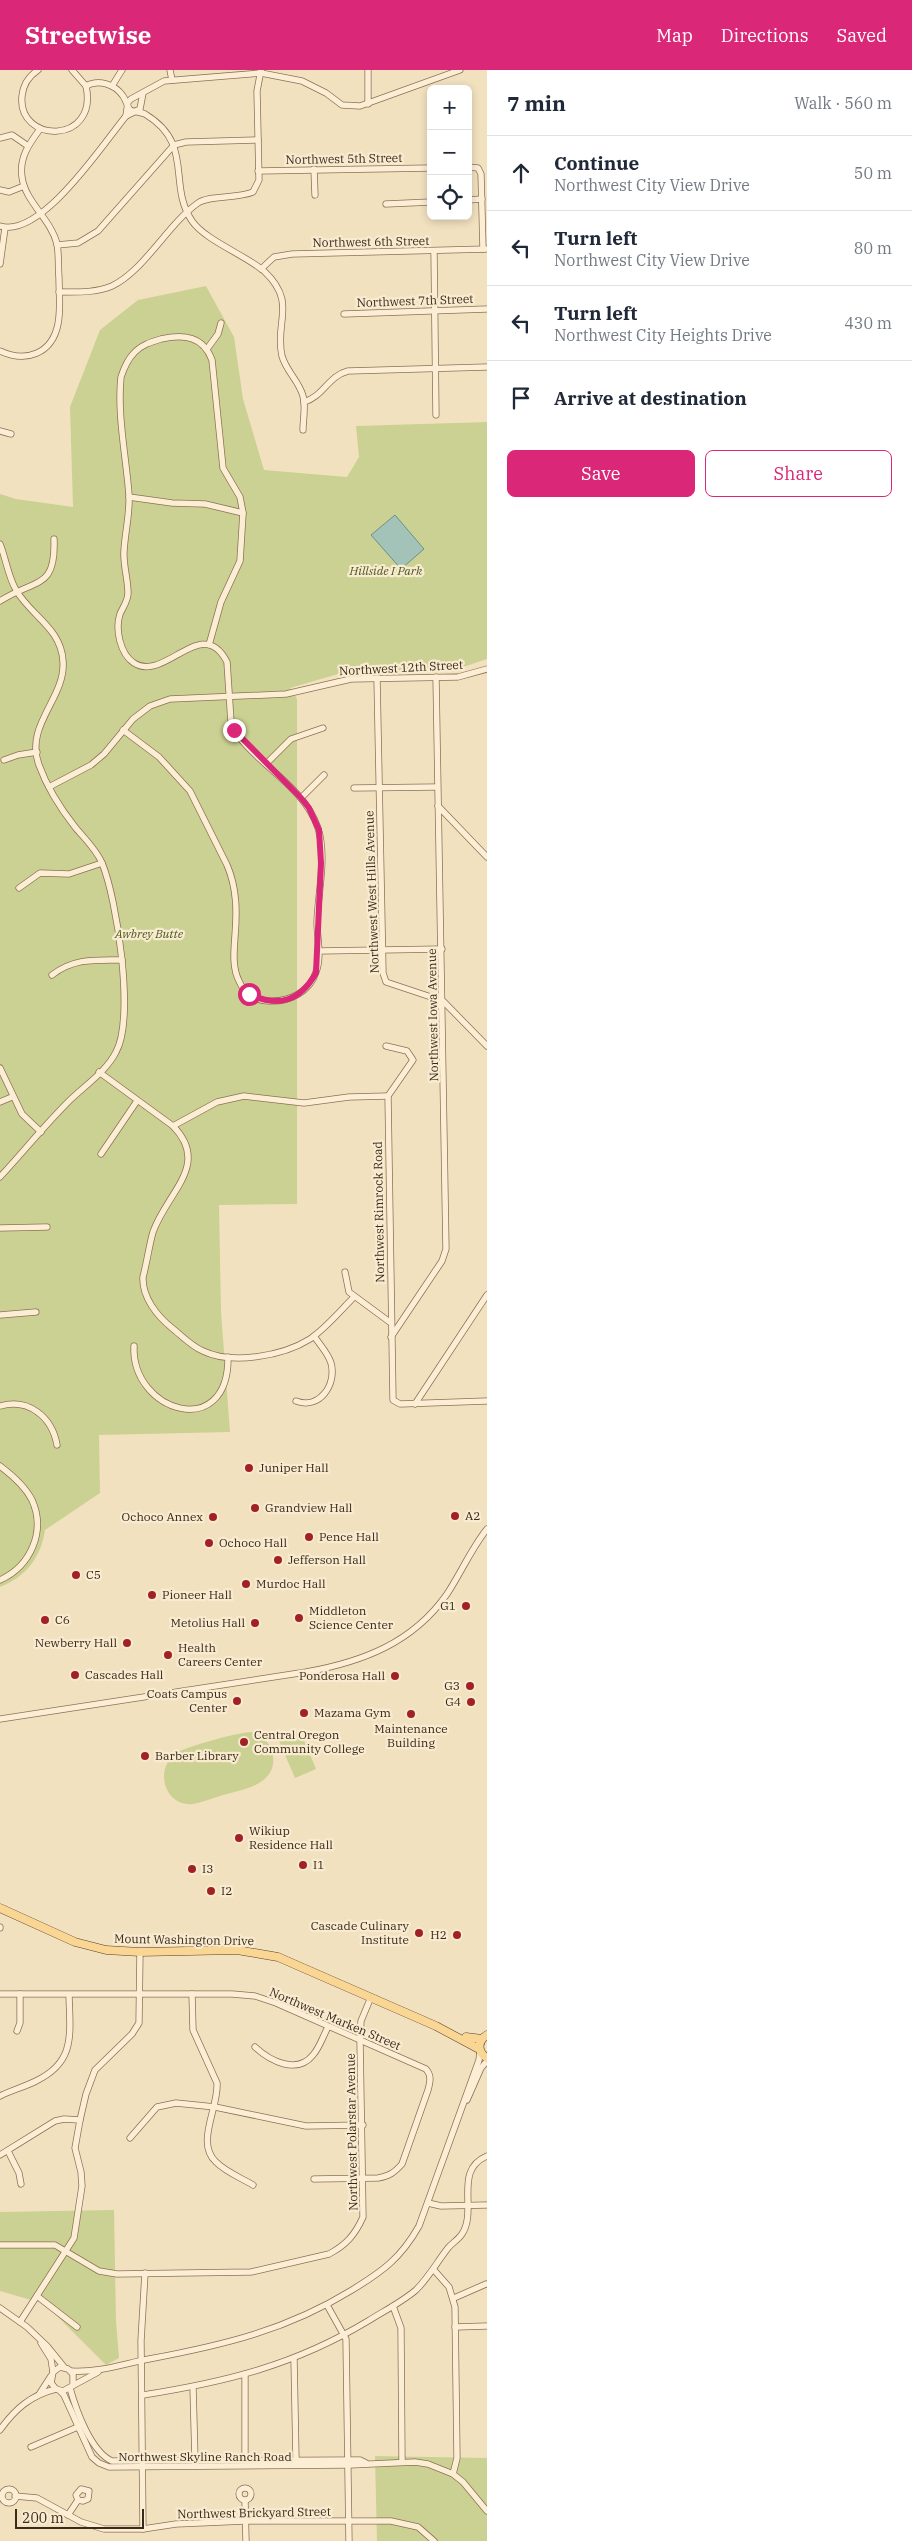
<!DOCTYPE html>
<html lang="en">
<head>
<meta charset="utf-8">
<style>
  :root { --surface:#fff; --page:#f2f2f3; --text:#1f2937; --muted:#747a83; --line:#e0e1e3; --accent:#db2777 }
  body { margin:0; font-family:"IBM Plex Serif",serif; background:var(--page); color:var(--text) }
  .controls { position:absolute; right:15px; top:15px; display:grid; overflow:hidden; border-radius:8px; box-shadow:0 2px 8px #0003 }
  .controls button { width:45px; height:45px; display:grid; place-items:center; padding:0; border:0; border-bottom:1px solid var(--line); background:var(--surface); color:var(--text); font:25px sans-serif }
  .scale { position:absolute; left:15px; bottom:12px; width:129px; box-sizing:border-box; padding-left:5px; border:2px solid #3a2a1c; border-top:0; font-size:14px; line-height:18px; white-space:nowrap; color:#3a2a1c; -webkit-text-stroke:4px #f8ebd0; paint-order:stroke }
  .stop { position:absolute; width:15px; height:15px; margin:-11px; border:4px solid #db2777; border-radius:50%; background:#fff }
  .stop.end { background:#db2777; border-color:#fff; box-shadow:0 1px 5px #0008 }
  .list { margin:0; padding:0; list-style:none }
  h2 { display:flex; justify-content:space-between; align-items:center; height:65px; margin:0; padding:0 20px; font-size:21px }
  h2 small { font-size:16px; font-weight:400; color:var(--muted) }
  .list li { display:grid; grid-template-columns:32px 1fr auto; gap:15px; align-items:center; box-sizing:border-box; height:75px; padding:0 20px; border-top:1px solid var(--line) }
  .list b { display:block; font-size:19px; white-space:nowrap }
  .list p { margin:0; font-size:16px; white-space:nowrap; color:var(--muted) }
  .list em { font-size:16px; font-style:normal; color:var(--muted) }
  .actions { display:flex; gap:10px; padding:15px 20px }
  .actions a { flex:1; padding:11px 0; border:1px solid var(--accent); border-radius:8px; text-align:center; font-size:18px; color:var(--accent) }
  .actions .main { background:var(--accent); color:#fff }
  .icon { flex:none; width:28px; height:28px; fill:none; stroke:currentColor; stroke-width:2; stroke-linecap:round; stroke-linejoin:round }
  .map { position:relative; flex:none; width:487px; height:2471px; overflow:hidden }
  header { display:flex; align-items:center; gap:30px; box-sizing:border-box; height:70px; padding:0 25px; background:var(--accent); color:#fff }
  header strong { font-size:24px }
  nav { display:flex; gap:28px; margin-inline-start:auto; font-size:18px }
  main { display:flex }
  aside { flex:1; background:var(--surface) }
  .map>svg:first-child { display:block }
</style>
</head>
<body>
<header>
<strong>Streetwise</strong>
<nav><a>Map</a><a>Directions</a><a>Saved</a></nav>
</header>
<main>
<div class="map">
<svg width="487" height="2471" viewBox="0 0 487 2471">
  <rect width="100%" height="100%" fill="#f2e1bf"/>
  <g fill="#cbd192">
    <path d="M206 216 234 267 243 329 264 400 347 407 359 387 356 356 487 352V589L460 598 338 604 290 618 297 629V1134L219 1135 221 1242 230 1362 99 1365 100 1423 45 1460C41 1487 26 1507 0 1517V424L16 429 73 437 70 337 100 260 138 230Z"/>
    <path d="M300 1661 316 1699 295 1708 279 1671Z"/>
    <path d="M251 1662C262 1666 272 1673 273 1685 277 1715 244 1719 223 1725 213 1728 203 1732 193 1734 165 1737 154 1700 175 1684 184 1677 239 1662 251 1662Z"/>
    <path d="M114 2140 116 2251 119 2288 106 2295 45 2234 0 2221V2142Z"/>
    <path d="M375 2386 487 2388V2471H377Z"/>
  </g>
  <path fill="#a3c3b9" stroke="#699287" d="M395 445 424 479 401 499 371 465Z"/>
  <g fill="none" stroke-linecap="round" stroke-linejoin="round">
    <g stroke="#8c7156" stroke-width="7">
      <g id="minor">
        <path d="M38 0C29 6 23 14 22 26 17 74 99 75 86 16L72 0"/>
        <path d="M170 0 172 10"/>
        <path d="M368 0V34"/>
        <path d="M86 16C98 9 115 14 123 26 126 30 127 36 130 40 135 42 141 42 145 44 195 74 167 114 192 151 205 170 245 185 264 201 298 233 274 252 282 286 286 301 299 311 303 326 306 336 303 349 303 360"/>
        <path d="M112 16 122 0"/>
        <path d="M126 46 128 32 131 29 164 11 261 3 302 11 326 23 342 35 360 36 460 0"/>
        <path d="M0 68 12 65 28 76"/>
        <path d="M468 97 478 98 481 104 483 179"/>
        <path d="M314 99 315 125"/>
        <path d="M258 101 431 98"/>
        <path d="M0 120 9 122 24 116"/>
        <path d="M468 130 482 129"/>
        <path d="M386 134 431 132"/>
        <path d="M0 156C41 169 103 74 126 46L140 39 143 23"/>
        <path d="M57 175 78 173 98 161 174 75 186 72 258 70"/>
        <path d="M434 181 436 345"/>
        <path d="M0 194 5 158"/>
        <path d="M261 199 274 187 292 184 487 179"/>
        <path d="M59 222C76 222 96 223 112 216 144 201 168 154 198 133 209 125 236 129 253 122L259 110 257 21 261 0"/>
        <path d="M344 244 487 239"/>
        <path d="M207 279 218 264 221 253"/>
        <path d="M0 281C26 293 52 284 58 254 61 239 59 223 59 208 58 197 59 184 57 174 51 149 25 132 22 107 19 88 29 74 40 59"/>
        <path d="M304 332C324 326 328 306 348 301L487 297"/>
        <path d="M0 361 11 364"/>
        <path d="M129 427 172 433 205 434 243 443"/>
        <path d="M0 474C6 489 8 506 16 520 31 546 61 558 63 591 66 628 24 655 39 695 47 717 60 738 75 757 84 768 96 779 102 793 117 829 135 948 116 982 106 1002 84 1016 69 1031 45 1055 23 1082 0 1107"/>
        <path d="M0 531C36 508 56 520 54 469"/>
        <path d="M377 608 383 903 386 912 443 931 487 976"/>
        <path d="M123 660 159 687 190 721 227 795C237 818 237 842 235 866 234 881 232 897 239 911 244 923 256 931 269 931 289 932 310 922 316 902 322 886 317 868 317 852 318 822 327 787 318 758 304 716 258 696 234 660L231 652 227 592C202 543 165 613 134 593 120 584 115 559 120 544 123 537 128 531 128 523 128 509 123 495 124 481 125 462 130 444 129 425 126 386 117 345 121 307 124 298 127 290 134 283 141 275 151 272 161 269 184 264 203 266 212 290L223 398 240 427 243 443 240 491 221 532 209 575"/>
        <path d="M4 690 18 685 37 682"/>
        <path d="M266 694 291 669 323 658"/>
        <path d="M49 717 91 695 104 684 133 649 150 636 170 629 286 624 351 609 458 607 487 599"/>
        <path d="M354 718 437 717"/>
        <path d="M301 728 324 705"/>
        <path d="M438 736 487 787"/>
        <path d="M19 818 40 803 69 804 102 793"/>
        <path d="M318 881 442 879"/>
        <path d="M52 905C74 888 95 890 122 890"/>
        <path d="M386 976 407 981 413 990 388 1026 393 1330 400 1334 487 1331"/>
        <path d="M0 998 22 1044 41 1062"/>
        <path d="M99 1002 173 1056C211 1095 167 1122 153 1162 149 1176 147 1192 143 1207 142 1227 157 1246 172 1258 182 1266 191 1276 203 1281 232 1295 283 1286 310 1269 326 1258 340 1241 354 1227"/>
        <path d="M0 1032 12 1027"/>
        <path d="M173 1056 217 1032 244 1026 304 1033 349 1027 388 1026"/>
        <path d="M101 1084 137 1031"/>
        <path d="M0 1158 47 1157"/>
        <path d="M345 1202 349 1222 391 1253"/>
        <path d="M0 1245 36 1242"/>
        <path d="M391 1267 442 1191 446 1179 436 607"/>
        <path d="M134 1276C131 1342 229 1372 228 1287"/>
        <path d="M296 1331C319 1340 337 1315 331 1293 328 1283 320 1275 314 1266"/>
        <path d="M415 1334 487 1225"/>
        <path d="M0 1336C29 1328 52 1347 57 1375"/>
        <path d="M0 1396C12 1405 25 1416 32 1430 46 1461 31 1496 0 1510"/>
        <path d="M0 1649 306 1602C362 1592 413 1573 447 1524 461 1503 471 1479 487 1459"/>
        <path d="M0 1857V1858"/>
        <path d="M0 1924H232L255 1926 276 1933 426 1999C432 2006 430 2012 428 2020L402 2094C394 2103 389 2106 378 2108L314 2109"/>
        <path d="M192 1924 193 1960 217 2013C219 2037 195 2073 216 2092 226 2102 241 2108 253 2115"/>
        <path d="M17 1961 20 1953V1924"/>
        <path d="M255 1977C270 1991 297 2005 313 1985 320 1977 323 1966 328 1957"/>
        <path d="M0 2026C12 2020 24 2017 36 2011 76 1992 70 1964 69 1925"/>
        <path d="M467 2030 481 1998 487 1991"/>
        <path d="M130 2068 157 2037 176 2033 215 2037 306 2056 363 2055"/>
        <path d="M8 2081 19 2103 21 2114"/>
        <path d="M0 2085 55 2051 64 2049 80 2050"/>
        <path d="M428 2133 441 2136 487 2135"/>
        <path d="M0 2175H55L99 2201 117 2204 251 2202 329 2184C346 2175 355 2165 363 2147L360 1970 361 1951 371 1927"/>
        <path d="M434 2200 449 2217 455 2237 457 2388 453 2404"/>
        <path d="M37 2226 77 2257"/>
        <path d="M454 2228 486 2214"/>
        <path d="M327 2235 346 2269 349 2471"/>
        <path d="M393 2236 401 2258 402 2392"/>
        <path d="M0 2238 27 2257 47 2276 64 2297"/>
        <path d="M20 2252 74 2168 82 2116 81 2102 75 2078 80 2050 86 2024 95 2000 132 1964 139 1953 140 1882"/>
        <path d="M455 2257 487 2256"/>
        <path d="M41 2273 51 2289 53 2302"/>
        <path d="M294 2289 296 2389"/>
        <path d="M71 2301C98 2303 123 2294 149 2289 224 2275 287 2260 352 2220 383 2201 401 2188 419 2156L479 1990 480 1982"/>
        <path d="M245 2304V2390"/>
        <path d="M73 2315V2304L68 2299 60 2297 53 2302 51 2313 56 2319 63 2321 98 2302"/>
        <path d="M193 2317 195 2390"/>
        <path d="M70 2318C76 2340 91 2382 112 2391L360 2390 366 2393"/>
        <path d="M60 2321 64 2325 92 2387 99 2393 109 2397 349 2395 415 2392 428 2394 453 2404 463 2412 487 2441"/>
        <path d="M40 2323 51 2306"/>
        <path d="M143 2325C226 2312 295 2295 368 2251 384 2241 402 2232 416 2220 429 2207 437 2192 448 2178 452 2173 458 2170 462 2164 478 2140 453 2100 487 2086"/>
        <path d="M0 2360C15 2339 31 2325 56 2319"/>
        <path d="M31 2377 80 2356"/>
        <circle cx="245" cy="2424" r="6"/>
        <circle cx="9" cy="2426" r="7"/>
        <path d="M15 2426 37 2428 81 2452 104 2459H143L176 2454 245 2451H391L418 2457 434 2471"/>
        <path d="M245 2431 246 2471"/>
        <path d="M68 2445 78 2430 83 2431 88 2429 89 2421 81 2419 76 2425 78 2430"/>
        <path d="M143 2459 141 2271 145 2203"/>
      </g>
    </g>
    <g stroke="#593f2b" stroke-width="9">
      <g id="major">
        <path d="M0 1838 75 1872 106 1880 140 1882 237 1880 278 1887 436 1956 479 1979"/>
        <path d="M487 1965C477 1971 477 1982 487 1988"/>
        <path d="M466 1967 482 1969"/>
      </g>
    </g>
    <use href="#minor" stroke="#fceed4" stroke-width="5.5"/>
    <use href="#major" stroke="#f9d694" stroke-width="8"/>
  </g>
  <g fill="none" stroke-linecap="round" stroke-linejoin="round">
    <path stroke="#db2777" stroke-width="6" d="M234 660 301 728 309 738 319 760 321 793 316 903C300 931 279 938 249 924"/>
  </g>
  <g fill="#a12126" stroke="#f8ebd0" stroke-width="2">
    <circle cx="249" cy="1398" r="5"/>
    <circle cx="255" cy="1438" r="5"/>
    <circle cx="455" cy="1446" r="5"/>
    <circle cx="213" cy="1447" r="5"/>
    <circle cx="309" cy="1467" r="5"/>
    <circle cx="209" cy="1473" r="5"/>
    <circle cx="278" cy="1490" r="5"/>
    <circle cx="76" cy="1505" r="5"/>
    <circle cx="246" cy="1514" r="5"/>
    <circle cx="152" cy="1525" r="5"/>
    <circle cx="466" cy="1536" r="5"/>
    <circle cx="299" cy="1548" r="5"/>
    <circle cx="45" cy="1550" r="5"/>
    <circle cx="255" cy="1553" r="5"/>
    <circle cx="127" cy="1573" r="5"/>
    <circle cx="168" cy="1585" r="5"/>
    <circle cx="75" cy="1605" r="5"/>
    <circle cx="395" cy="1606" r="5"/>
    <circle cx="470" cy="1616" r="5"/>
    <circle cx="237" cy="1631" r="5"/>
    <circle cx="471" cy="1632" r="5"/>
    <circle cx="304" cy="1643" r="5"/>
    <circle cx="411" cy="1644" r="5"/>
    <circle cx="244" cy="1672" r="5"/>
    <circle cx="145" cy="1686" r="5"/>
    <circle cx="239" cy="1768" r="5"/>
    <circle cx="303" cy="1795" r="5"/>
    <circle cx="192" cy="1799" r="5"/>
    <circle cx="211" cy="1821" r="5"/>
    <circle cx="419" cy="1863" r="5"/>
    <circle cx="457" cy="1865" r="5"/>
  </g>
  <g text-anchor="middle" stroke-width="4.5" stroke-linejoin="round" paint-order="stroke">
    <g font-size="12" fill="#3a2a1c" stroke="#f8ebd0">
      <text transform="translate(344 89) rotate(-1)" y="4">Northwest 5th Street</text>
      <text transform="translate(371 172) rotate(-1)" y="4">Northwest 6th Street</text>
      <text transform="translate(415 231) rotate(-2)" y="4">Northwest 7th Street</text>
      <text transform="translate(401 598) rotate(-3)" y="4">Northwest 12th Street</text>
      <text transform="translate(372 822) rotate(-92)" y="4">Northwest West Hills Avenue</text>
      <text transform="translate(433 945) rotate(-91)" y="4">Northwest Iowa Avenue</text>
      <text transform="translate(379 1142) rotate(-91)" y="4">Northwest Rimrock Road</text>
      <text transform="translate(184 1870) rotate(1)" y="4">Mount Washington Drive</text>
      <text transform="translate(335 1949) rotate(23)" y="4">Northwest Marken Street</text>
      <text transform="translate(352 2062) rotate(-91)" y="4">Northwest Polarstar Avenue</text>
      <text x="205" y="2391">Northwest Skyline Ranch Road</text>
      <text transform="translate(254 2443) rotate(-1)" y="4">Northwest Brickyard Street</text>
    </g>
    <g font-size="12" font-style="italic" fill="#4c5920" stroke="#f8ebd0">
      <text x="386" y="505">Hillside I Park</text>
      <text x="149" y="868">Awbrey Butte</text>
    </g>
    <g font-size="12" fill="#3a2a1c" stroke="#f8ebd0" text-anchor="start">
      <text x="259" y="1402">Juniper Hall</text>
      <text x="265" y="1442">Grandview Hall</text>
      <text x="465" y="1450">A2</text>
      <text x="203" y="1451" text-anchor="end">Ochoco Annex</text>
      <text x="319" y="1471">Pence Hall</text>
      <text x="219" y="1477">Ochoco Hall</text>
      <text x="288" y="1494">Jefferson Hall</text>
      <text x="86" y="1509">C5</text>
      <text x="256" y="1518">Murdoc Hall</text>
      <text x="162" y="1529">Pioneer Hall</text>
      <text x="456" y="1540" text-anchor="end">G1</text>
      <text x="309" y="1545">Middleton<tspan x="309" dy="14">Science Center</tspan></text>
      <text x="55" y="1554">C6</text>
      <text x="245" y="1557" text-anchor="end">Metolius Hall</text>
      <text x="117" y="1577" text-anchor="end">Newberry Hall</text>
      <text x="178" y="1582">Health<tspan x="178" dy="14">Careers Center</tspan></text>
      <text x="85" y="1609">Cascades Hall</text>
      <text x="385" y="1610" text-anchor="end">Ponderosa Hall</text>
      <text x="460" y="1620" text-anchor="end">G3</text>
      <text x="227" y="1628" text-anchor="end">Coats Campus<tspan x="227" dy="14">Center</tspan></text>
      <text x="461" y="1636" text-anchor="end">G4</text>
      <text x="314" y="1647">Mazama Gym</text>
      <text x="411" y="1663" text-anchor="middle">Maintenance<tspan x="411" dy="14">Building</tspan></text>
      <text x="254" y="1669">Central Oregon<tspan x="254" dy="14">Community College</tspan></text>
      <text x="155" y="1690">Barber Library</text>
      <text x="249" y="1765">Wikiup<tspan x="249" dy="14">Residence Hall</tspan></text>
      <text x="313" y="1799">I1</text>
      <text x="202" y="1803">I3</text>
      <text x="221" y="1825">I2</text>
      <text x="409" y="1860" text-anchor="end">Cascade Culinary<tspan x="409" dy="14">Institute</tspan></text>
      <text x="447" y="1869" text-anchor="end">H2</text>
    </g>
  </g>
</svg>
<div class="controls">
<button>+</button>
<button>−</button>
<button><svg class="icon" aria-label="locate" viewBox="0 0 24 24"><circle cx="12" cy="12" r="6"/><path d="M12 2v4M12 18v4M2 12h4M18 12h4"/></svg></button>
</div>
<div class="scale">200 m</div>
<div class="stop" style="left:249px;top:924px"></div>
<div class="stop end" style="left:234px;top:660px"></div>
</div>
<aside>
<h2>7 min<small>Walk · 560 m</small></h2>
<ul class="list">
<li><svg class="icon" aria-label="ahead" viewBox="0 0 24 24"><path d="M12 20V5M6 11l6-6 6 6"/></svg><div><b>Continue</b><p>Northwest City View Drive</p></div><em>50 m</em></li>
<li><svg class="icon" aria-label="left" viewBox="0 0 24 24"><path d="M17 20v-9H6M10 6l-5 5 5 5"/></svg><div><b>Turn left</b><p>Northwest City View Drive</p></div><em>80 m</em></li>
<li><svg class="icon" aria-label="left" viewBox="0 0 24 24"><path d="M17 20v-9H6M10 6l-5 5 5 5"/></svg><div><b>Turn left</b><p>Northwest City Heights Drive</p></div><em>430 m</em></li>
<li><svg class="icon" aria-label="arrive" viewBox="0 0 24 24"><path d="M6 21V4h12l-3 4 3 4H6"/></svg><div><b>Arrive at destination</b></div></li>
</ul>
<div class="actions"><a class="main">Save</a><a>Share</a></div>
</aside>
</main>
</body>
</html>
